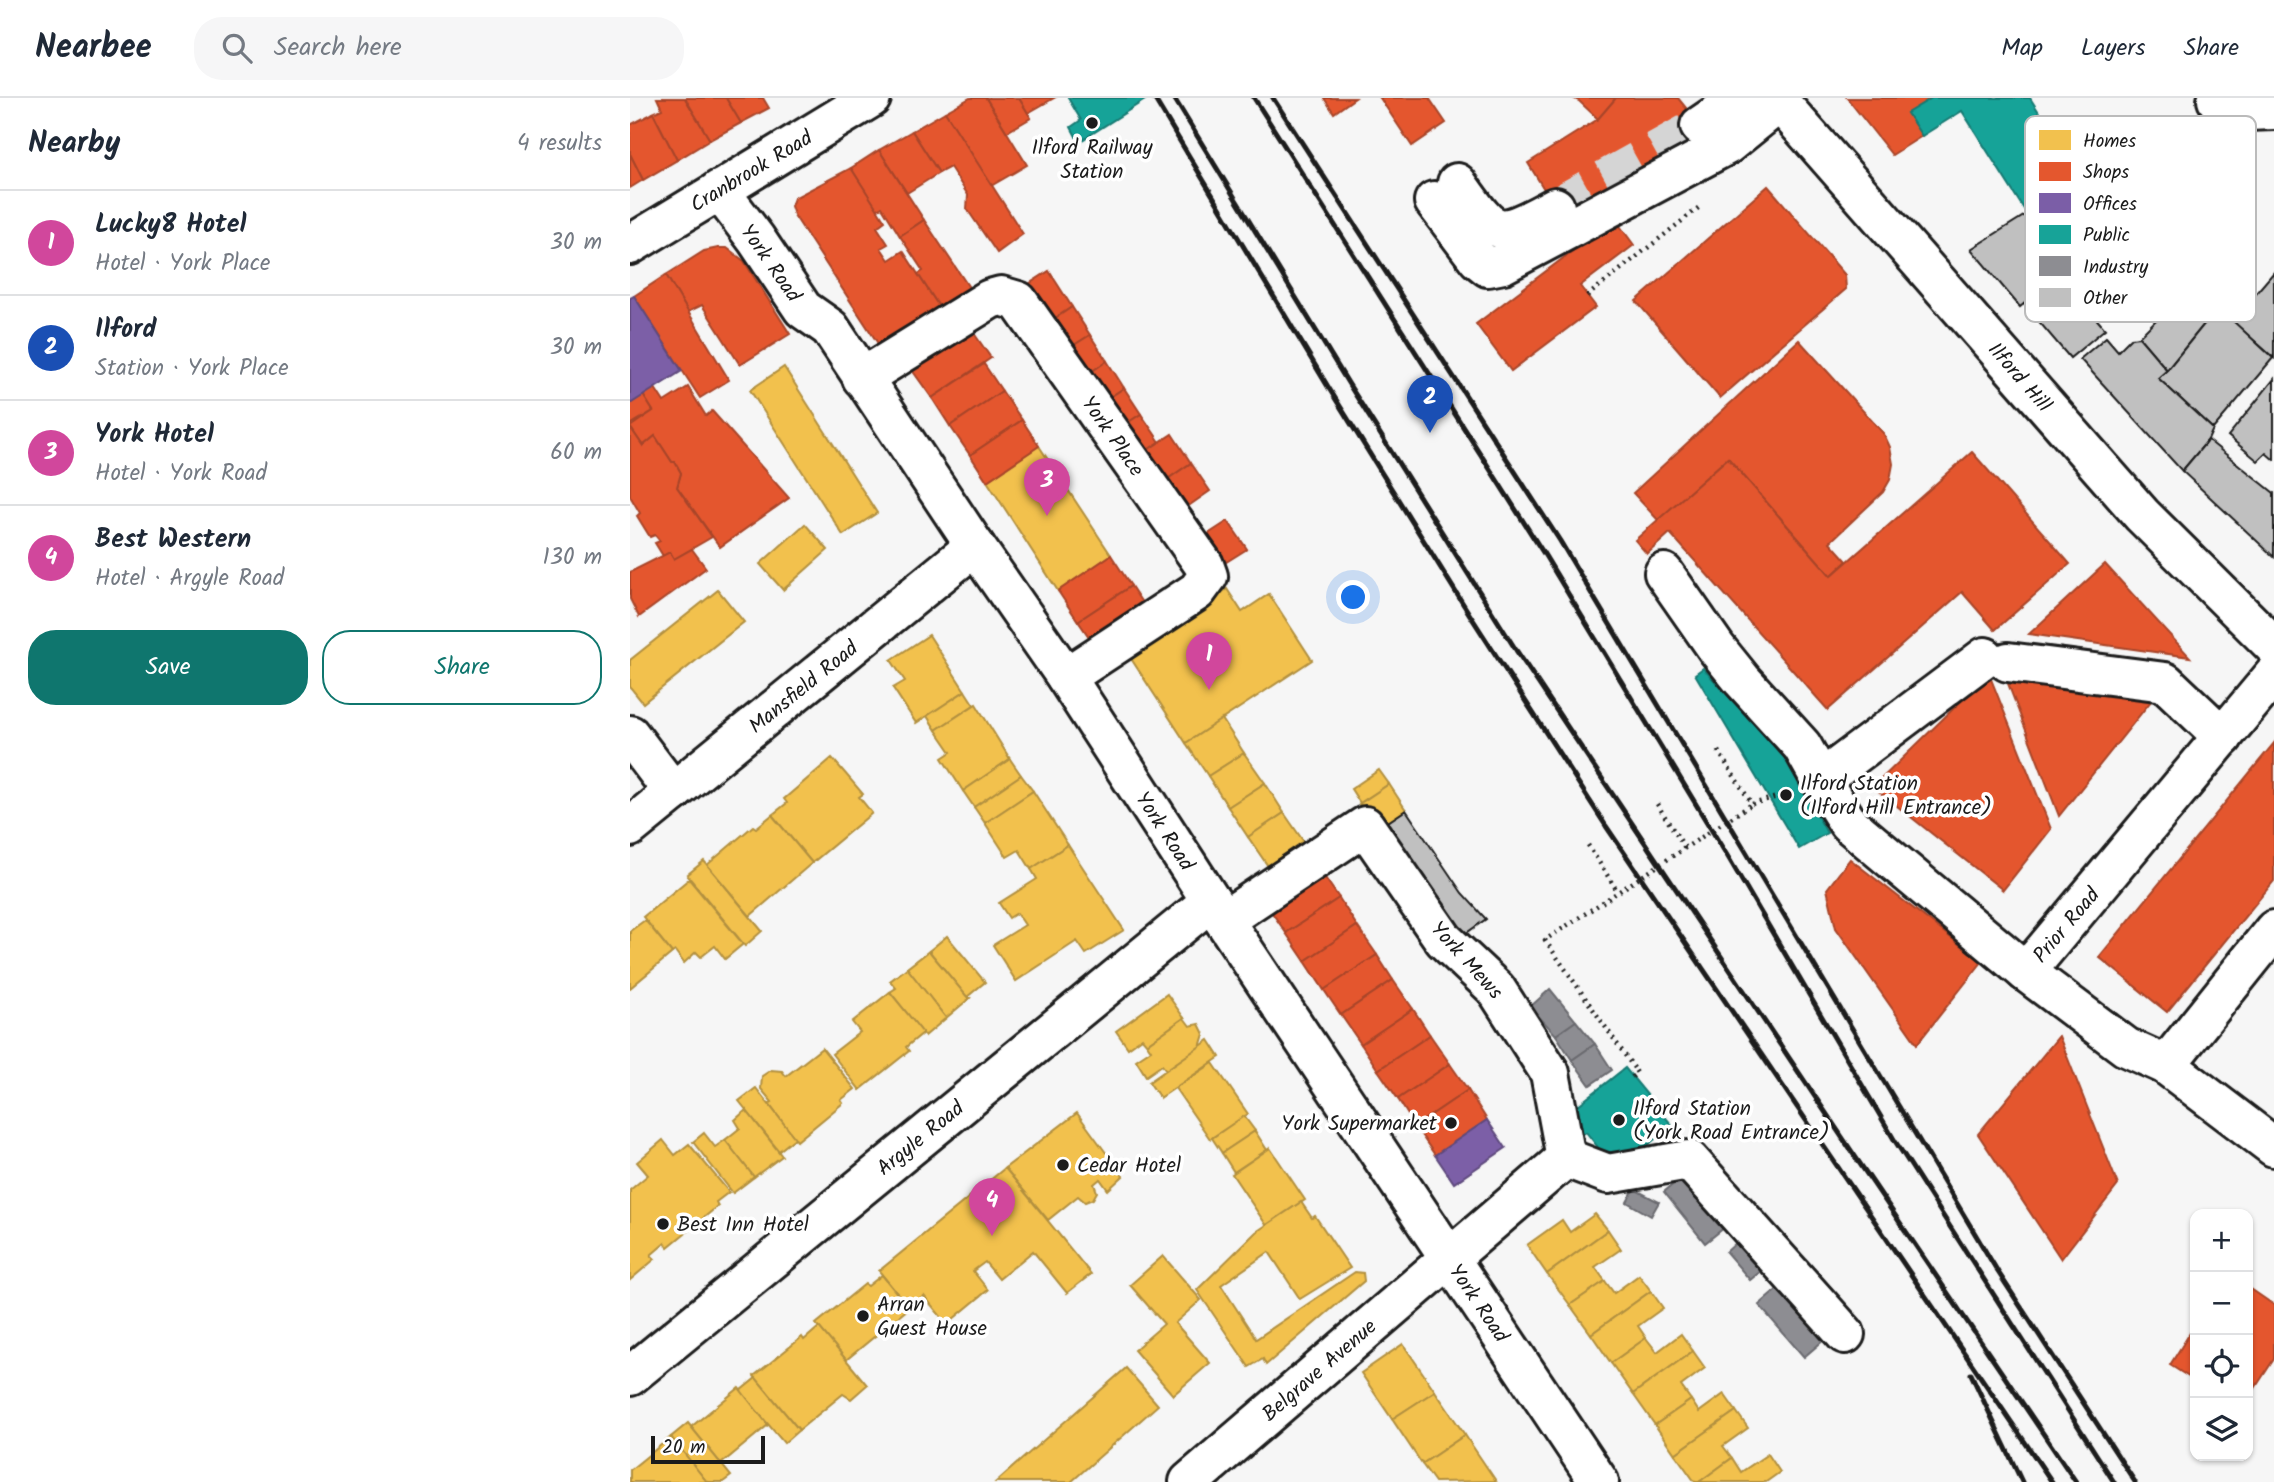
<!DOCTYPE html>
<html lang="en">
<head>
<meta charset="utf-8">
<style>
  :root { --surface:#fff; --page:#f6f6f7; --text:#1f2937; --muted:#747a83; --line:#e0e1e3; --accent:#0f766e }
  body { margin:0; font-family:Kalam,sans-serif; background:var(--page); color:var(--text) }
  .controls { position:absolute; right:21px; bottom:21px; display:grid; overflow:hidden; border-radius:14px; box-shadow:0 2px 5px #0004 }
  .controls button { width:63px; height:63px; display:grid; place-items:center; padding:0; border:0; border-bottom:2px solid var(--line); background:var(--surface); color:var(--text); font:35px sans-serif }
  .scale { position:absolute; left:21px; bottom:18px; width:114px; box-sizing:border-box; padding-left:7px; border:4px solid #1c1c1c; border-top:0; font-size:19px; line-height:24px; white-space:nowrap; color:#1c1c1c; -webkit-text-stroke:5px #fff; paint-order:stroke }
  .you { position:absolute; left:724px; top:500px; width:24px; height:24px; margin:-18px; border:5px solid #fff; border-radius:50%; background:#1a73e8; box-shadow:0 0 0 10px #1a73e833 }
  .badge { display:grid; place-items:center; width:46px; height:46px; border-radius:50%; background:var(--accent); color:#fff; font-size:23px; font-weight:700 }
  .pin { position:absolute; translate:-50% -58px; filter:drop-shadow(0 2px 4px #0008) }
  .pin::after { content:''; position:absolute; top:37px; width:24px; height:21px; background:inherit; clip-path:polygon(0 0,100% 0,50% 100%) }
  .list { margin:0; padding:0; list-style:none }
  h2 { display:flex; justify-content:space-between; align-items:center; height:91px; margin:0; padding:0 28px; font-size:30px }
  h2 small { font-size:23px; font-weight:400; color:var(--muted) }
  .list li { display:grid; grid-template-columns:46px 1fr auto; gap:21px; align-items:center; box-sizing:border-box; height:105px; padding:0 28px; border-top:2px solid var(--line) }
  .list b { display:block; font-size:26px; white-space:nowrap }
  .list p { margin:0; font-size:23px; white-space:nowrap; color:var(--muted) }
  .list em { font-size:23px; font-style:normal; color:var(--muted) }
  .actions { display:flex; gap:14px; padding:21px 28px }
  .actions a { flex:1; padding:16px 0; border:2px solid var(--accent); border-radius:28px; text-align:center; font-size:24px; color:var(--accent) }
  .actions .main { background:var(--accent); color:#fff }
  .icon { flex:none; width:38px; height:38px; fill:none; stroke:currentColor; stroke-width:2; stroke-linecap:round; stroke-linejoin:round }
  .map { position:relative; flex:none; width:1644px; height:1384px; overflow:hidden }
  header { display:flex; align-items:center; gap:42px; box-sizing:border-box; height:98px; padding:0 35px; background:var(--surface); border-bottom:2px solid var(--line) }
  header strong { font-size:33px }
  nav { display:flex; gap:38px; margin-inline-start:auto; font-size:24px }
  .search { width:490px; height:63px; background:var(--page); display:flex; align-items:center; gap:18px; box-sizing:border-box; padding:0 24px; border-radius:28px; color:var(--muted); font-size:26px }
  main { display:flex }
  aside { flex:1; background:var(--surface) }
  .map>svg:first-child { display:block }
</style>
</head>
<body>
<header>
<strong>Nearbee</strong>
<div class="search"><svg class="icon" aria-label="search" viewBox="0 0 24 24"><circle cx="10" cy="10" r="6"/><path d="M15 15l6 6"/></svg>Search here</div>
<nav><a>Map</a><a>Layers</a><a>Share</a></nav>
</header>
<main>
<aside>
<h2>Nearby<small>4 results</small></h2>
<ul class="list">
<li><span class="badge" style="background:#d1479c">1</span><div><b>Lucky8 Hotel</b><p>Hotel · York Place</p></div><em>30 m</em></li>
<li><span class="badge" style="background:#1a4fb4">2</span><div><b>Ilford</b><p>Station · York Place</p></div><em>30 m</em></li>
<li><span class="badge" style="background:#d1479c">3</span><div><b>York Hotel</b><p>Hotel · York Road</p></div><em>60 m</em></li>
<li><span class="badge" style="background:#d1479c">4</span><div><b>Best Western</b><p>Hotel · Argyle Road</p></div><em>130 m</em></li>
</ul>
<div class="actions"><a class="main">Save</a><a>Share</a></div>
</aside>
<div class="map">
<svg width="1644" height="1384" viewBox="0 0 1644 1384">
  <rect width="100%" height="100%" fill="#f6f6f6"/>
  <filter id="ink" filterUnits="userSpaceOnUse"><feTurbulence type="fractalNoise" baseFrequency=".0143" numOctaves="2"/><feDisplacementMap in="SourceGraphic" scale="14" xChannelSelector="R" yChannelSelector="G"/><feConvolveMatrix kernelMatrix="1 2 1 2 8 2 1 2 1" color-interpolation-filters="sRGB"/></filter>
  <g filter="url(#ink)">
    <g fill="#f2c14e" stroke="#b2903f" stroke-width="2">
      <path d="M154 269 247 415 213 437 120 292Z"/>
      <path d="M409 348 481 457 428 493 357 383Z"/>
      <path d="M175 426 198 452 153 492 130 466Z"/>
      <path d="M597 491 612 514 639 496 682 562 556 645 498 556Z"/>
      <path d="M88 492 114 524 13 605 0 589V562Z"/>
      <path d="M299 537 335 593 286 625 263 590 275 583 261 562Z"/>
      <path d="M335 593 344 607 306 632 297 618Z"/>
      <path d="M346 606 380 661 333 693 312 660 321 654 306 632Z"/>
      <path d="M592 621 614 655 578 678 556 645Z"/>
      <path d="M614 655 635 685 598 709 578 678Z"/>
      <path d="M202 660 233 696 229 699 242 715 182 765 142 717 157 705 154 701Z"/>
      <path d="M380 661 391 677 344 709 333 693Z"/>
      <path d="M749 672 759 686 730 705 721 691Z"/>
      <path d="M391 677 403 693 355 725 344 709Z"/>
      <path d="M635 685 654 715 618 739 598 709Z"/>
      <path d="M759 686 776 712 746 732 729 706Z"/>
      <path d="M403 693 438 747 401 771 389 752 377 759 355 725Z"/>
      <path d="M654 715 676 747 640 771 618 739Z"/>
      <path d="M142 717 182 765 120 818 77 767 123 728 126 730Z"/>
      <path d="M438 747 494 832 456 856 447 843 386 883 363 847 395 827 387 815 379 820 369 805 407 781 401 771Z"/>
      <path d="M74 763 132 833 115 848 57 777Z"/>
      <path d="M59 781 113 846 95 861 85 848 71 859 66 854 54 865 45 853 42 855 13 819Z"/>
      <path d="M15 822 42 855 0 890V833Z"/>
      <path d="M317 838 355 884 337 899 299 853Z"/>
      <path d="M299 853 337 899 340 900 316 920 277 870Z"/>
      <path d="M277 870 316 920 295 938 260 894 266 890 260 883Z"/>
      <path d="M260 894 293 935 276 949 279 953 230 992 202 956 230 934 222 924Z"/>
      <path d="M537 896 554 920 517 946 512 940 498 950 486 933Z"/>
      <path d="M554 920 560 928 569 926 574 936 570 949 536 972 532 967 516 978 506 962 521 952 517 946Z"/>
      <path d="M579 942 590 959 530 1000 519 984Z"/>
      <path d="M192 950 225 991 211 1002 213 1005 167 1043 139 1006 142 1004 131 991 132 978 141 972 152 973 156 978Z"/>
      <path d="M583 965 618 1016 580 1041 545 990Z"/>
      <path d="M126 990 165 1040 149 1053 109 1003Z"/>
      <path d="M116 1012 152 1058 124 1079 95 1042 110 1030 105 1022Z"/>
      <path d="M447 1015 493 1078 478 1092 470 1081 464 1086 467 1094 463 1101 455 1104 448 1098 418 1122 375 1070Z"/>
      <path d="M614 1018 625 1033 592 1055 582 1040Z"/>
      <path d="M625 1033 637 1052 604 1074 592 1055Z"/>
      <path d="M74 1035 85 1049 95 1042 124 1079 103 1095 63 1044Z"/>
      <path d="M33 1042 45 1057 59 1046 99 1094 86 1104 88 1108 38 1149 35 1145 21 1157 25 1161 0 1182V1092L18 1077 7 1064Z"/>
      <path d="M640 1050 675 1102 637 1128 602 1076Z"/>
      <path d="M375 1070 461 1176 437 1195 403 1153 369 1181 355 1164 343 1173 358 1192 317 1226 294 1198 279 1210 249 1173Z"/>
      <path d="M671 1104 682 1120 685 1118 720 1170 670 1201 639 1154 591 1187 626 1241 725 1174 733 1175 734 1183 636 1267 633 1261 619 1269 567 1192 626 1134Z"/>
      <path d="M965 1116 978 1132 917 1176 897 1147 932 1122 940 1134Z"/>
      <path d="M978 1132 991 1151 965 1169 975 1183 940 1207 917 1176Z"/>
      <path d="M533 1158 571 1202 545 1225 580 1265 543 1297 504 1252 534 1226 500 1187Z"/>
      <path d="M252 1177 279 1210 216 1262 186 1226 235 1186 238 1188Z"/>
      <path d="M1009 1177 1021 1193 961 1236 940 1207 975 1183 984 1195Z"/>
      <path d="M1021 1193 1033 1210 1008 1228 1016 1240 981 1265 961 1236Z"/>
      <path d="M189 1229 237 1287 221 1301 213 1296 169 1332 124 1278 172 1239 174 1242Z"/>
      <path d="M1051 1236 1063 1253 1003 1296 981 1265 1016 1240 1027 1254Z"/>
      <path d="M773 1246 805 1293 762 1321 731 1275Z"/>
      <path d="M1063 1253 1075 1270 1051 1288 1061 1302 1025 1327 1003 1296Z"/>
      <path d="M496 1270 528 1307 441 1384H366Z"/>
      <path d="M126 1280 169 1332 154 1345 110 1293Z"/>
      <path d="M109 1290 138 1327 91 1366 61 1329Z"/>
      <path d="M805 1293 835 1337 792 1366 762 1321Z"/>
      <path d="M1094 1296 1106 1313 1045 1356 1025 1327 1061 1302 1069 1314Z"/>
      <path d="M1106 1313 1118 1330 1093 1348 1102 1360 1069 1384H1065L1045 1356Z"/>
      <path d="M58 1325 101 1378 93 1384H77L41 1339Z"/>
      <path d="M835 1337 866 1383 805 1384 792 1366Z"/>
      <path d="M41 1339 77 1384H0V1372Z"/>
      <path d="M1138 1356 1150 1374 1136 1384H1069L1102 1360 1111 1374Z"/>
    </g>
    <g fill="#e4572e" stroke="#a84529" stroke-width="2">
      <path d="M27 0H55L80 42 47 62 23 15 32 11Z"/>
      <path d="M55 0H96L111 25 80 42Z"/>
      <path d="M96 0H133L139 10 111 25Z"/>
      <path d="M340 0H356L397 67 361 88 315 14Z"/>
      <path d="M356 0H389L401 20 377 34Z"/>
      <path d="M389 0H424L398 15Z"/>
      <path d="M694 0H725L704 15Z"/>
      <path d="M750 0H799L816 25 782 48Z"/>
      <path d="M943 0H986L968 21 949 3Z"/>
      <path d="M986 0H1048L1078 37 931 119 898 65 968 21Z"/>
      <path d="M1217 0H1302L1277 15 1292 38 1262 57Z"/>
      <path d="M315 14 393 136 367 155 337 111 338 97 320 69 309 75 282 33Z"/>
      <path d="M23 15 47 62 13 82 0 56V27Z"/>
      <path d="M282 33 309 75 277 95 249 52Z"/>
      <path d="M249 52 294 122 270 138 252 109 247 112 221 70Z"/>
      <path d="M0 56 13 82 0 90Z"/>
      <path d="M221 70 255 123 247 129 258 146 251 150 259 162 273 153 310 210 251 250 164 117 161 108 164 100Z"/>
      <path d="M1138 88 1215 177 1216 191 1090 300 1006 203Z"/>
      <path d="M985 121 1004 147 950 188 966 209 881 273 846 226Z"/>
      <path d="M294 122 340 191 310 210 288 176 293 173 270 138Z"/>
      <path d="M88 150H97L114 163 160 236 110 267 72 207 58 214 36 177 74 153Z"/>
      <path d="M419 173 442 209 415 227 391 191Z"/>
      <path d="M36 177 99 282 70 300 4 198Z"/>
      <path d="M442 209 460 237 433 254 415 227Z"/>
      <path d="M341 231 361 260 302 300 282 272Z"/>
      <path d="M460 237 477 263 451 281 433 254Z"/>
      <path d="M1169 242 1254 336 1260 349 1263 366 1260 382 1253 394 1200 444 1217 463 1201 478 1098 360 1028 422 1003 395Z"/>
      <path d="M477 263 494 290 468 307 451 281Z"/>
      <path d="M354 266 372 293 320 328 302 300Z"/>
      <path d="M58 289 76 318 82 313 159 400 90 449 47 389 51 375 45 364H42L25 338 13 348 0 329 23 313 13 297 25 290 34 304Z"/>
      <path d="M494 290 511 316 485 333 468 307Z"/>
      <path d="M372 293 392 322 340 357 320 328Z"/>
      <path d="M13 297 23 313 0 327V306Z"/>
      <path d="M511 316 530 344 504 361 485 333Z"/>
      <path d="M392 322 409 348 357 383 340 357Z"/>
      <path d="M0 329 13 348 25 338 42 364H45L51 375 47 389 82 439 44 461 40 454 33 458 25 445 30 443 25 437 20 439 7 418 10 415 0 398Z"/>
      <path d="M542 336 561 365 535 383 516 353Z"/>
      <path d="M1342 354 1440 466 1365 532 1332 494 1198 612 1040 435 1017 456 1005 442 1098 360 1201 478Z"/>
      <path d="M561 365 580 393 554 411 535 383Z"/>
      <path d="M598 423 617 451 590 468 572 440Z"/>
      <path d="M62 451 76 470 9 519 0 501V474L40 454 44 461Z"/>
      <path d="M481 457 501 488 448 523 428 493Z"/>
      <path d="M1475 466 1560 559 1399 536Z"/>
      <path d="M501 488 520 517 468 552 448 523Z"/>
      <path d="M1359 576 1421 731 1373 792 1243 689Z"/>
      <path d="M1377 583 1521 603 1429 718Z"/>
      <path d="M1644 645V783L1537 914 1469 859Z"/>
      <path d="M1220 761 1352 864 1287 946 1206 830 1197 791Z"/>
      <path d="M689 771 709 800 656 835 636 806Z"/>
      <path d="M709 800 727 828 675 863 656 835Z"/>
      <path d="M727 828 747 857 694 892 675 863Z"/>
      <path d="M747 857 763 882 711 917 694 892Z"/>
      <path d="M763 882 783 911 731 946 711 917Z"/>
      <path d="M783 911 800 937 748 972 731 946Z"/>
      <path d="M800 937 820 966 768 1001 748 972Z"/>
      <path d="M1429 938 1488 1087 1431 1161 1348 1036Z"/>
      <path d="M820 966 838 992 785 1028 768 1001Z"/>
      <path d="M838 992 857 1022 805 1057 785 1028Z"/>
      <path d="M1618 1189 1644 1207V1261L1618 1301Z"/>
      <path d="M1565 1227V1283L1540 1267Z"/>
    </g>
    <g fill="#7b5ea7" stroke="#5e4a7d" stroke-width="2">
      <path d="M4 198 52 273 0 306V200Z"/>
      <path d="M857 1022 876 1050 824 1085 805 1057Z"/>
    </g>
    <g fill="#17a398" stroke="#187a73" stroke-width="2">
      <path d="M438 0H518L449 44 441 29 451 22Z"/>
      <path d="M1302 0H1400L1466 104 1449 115 1397 116 1332 13 1292 38 1277 15Z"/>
      <path d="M1073 570 1154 659 1197 735 1169 751 1065 576Z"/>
      <path d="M995 970 1042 1027 992 1068 978 1062 956 1034 953 1036 937 1016Z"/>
    </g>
    <g fill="#8d8d92" stroke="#6b6b6f" stroke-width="2">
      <path d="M920 891 946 923 926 937 900 909Z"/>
      <path d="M946 923 965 946 942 962 926 937Z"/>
      <path d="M965 946 982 972 960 987 942 962Z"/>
      <path d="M1053 1078 1095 1129 1075 1145 1034 1094Z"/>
      <path d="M1004 1091 1029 1104 1021 1118 997 1104Z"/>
      <path d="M1107 1144 1131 1173 1120 1182 1096 1154Z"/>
      <path d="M1156 1184 1201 1236 1174 1259 1129 1207Z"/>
    </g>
    <g fill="#c0c0c0" stroke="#1c1c1c" stroke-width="2">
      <path d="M1449 115 1471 156 1433 181 1429 177 1390 209 1341 151 1397 116Z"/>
      <path d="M1644 174V260L1602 223Z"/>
      <path d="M1429 177 1475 231 1440 260 1394 206Z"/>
      <path d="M1570 178 1611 212 1602 223 1588 209 1537 272 1509 239Z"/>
      <path d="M1588 209 1643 260 1583 331 1528 280 1537 272Z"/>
      <path d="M1476 239 1488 253 1501 240 1509 239 1537 272 1528 280 1583 331 1578 342 1552 373 1450 261Z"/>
      <path d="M1644 281V362L1636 355 1628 363 1598 338Z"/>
      <path d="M1578 342 1644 395V459L1552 373Z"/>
      <path d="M776 712 832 795 856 821 828 841 746 732Z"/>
    </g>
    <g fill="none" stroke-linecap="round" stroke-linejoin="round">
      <path stroke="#d5d5d5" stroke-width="38" stroke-dasharray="38 19" stroke-linecap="butt" d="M925 109 1070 28"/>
      <g stroke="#1c1c1c" stroke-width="44">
        <g id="minor">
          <path d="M1587 2 1617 13 1644 12"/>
          <path d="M1070 28 1111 0"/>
          <path d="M827 85C865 139 865 142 925 109"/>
          <path d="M89 92 126 141 173 211 200 230 345 448 436 579 581 803 969 1384"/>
          <path d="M804 103 848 161 858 169 873 166 1097 47 1150 4"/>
          <path d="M232 280 360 201 371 198 388 203 574 467 578 478 567 493 436 579"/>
          <path d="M1034 475 1087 551 1112 582 1172 648 1191 682"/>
          <path d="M1355 559 1191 682 1218 725 1396 874"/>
          <path d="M1378 564 1535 584 1593 639"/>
          <path d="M1644 577 1396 874 1496 949 1536 967 1644 1049"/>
          <path d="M0 637 43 694"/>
          <path d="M0 729 345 448"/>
          <path d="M594 822 735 728 814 842 866 891 920 975 936 1060"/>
          <path d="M1536 967 1644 832"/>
          <path d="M936 1060 978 1076 1059 1062 1215 1236"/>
          <path d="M0 1278 581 803"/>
          <path d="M559 1384 936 1060"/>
        </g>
      </g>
      <g stroke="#1c1c1c" stroke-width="44">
        <g id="major">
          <path d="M1146 0 1512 417 1644 548"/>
          <path d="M0 147 241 0"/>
        </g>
      </g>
      <g stroke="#1c1c1c" stroke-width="4.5" stroke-dasharray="2 5" stroke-linecap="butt">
        <path d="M957 198 1072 107"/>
        <path d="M1088 653 1122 706 1154 697"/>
        <path d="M1027 706 1055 750"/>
        <path d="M958 747 988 794"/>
        <path d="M1002 979 1007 975 1004 970"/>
      </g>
      <use href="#minor" stroke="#fff" stroke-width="38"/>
      <use href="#major" stroke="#fff" stroke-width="38"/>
      <g stroke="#1c1c1c" stroke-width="5">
        <path d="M524 0 700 292 840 517 976 728 1422 1384"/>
        <path d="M544 0 718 285 886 552 1222 1054 1446 1384"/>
        <path d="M624 0 914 456 1098 759 1265 1043 1484 1384"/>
        <path d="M643 0 930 443 1368 1174 1505 1384"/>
        <path d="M1341 1276 1392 1384"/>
      </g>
      <path stroke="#1c1c1c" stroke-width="4.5" stroke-dasharray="2 5" stroke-linecap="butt" d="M1004 970 915 842 1122 706"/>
    </g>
  </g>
  <g fill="#1c1c1c" stroke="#fff" stroke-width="2.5">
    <circle cx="462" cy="25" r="7"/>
    <circle cx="1156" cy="697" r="7"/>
    <circle cx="989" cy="1022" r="7"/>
    <circle cx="821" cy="1025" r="7"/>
    <circle cx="433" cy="1067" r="7"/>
    <circle cx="33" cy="1126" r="7"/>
    <circle cx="233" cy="1218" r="7"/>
  </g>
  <g text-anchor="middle" stroke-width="7" stroke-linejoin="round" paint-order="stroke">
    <g font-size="21" fill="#1c1c1c" stroke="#fff" text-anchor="start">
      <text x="462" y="56" text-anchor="middle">Ilford Railway<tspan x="462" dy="24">Station</tspan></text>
      <text x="1170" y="692">Ilford Station<tspan x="1170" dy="24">(Ilford Hill Entrance)</tspan></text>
      <text x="1003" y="1017">Ilford Station<tspan x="1003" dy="24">(York Road Entrance)</tspan></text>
      <text x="807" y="1032" text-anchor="end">York Supermarket</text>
      <text x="447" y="1074">Cedar Hotel</text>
      <text x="47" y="1133">Best Inn Hotel</text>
      <text x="247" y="1213">Arran<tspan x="247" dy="24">Guest House</tspan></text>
    </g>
    <g font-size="21" fill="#1c1c1c" stroke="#fff">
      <text transform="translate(121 73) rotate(-31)" y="7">Cranbrook Road</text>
      <text transform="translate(141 165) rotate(55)" y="7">York Road</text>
      <text transform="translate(1390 279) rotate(49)" y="7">Ilford Hill</text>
      <text transform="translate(483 338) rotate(55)" y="7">York Place</text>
      <text transform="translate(173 589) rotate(-39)" y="7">Mansfield Road</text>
      <text transform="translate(535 733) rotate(57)" y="7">York Road</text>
      <text transform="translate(1436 827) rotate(-50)" y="7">Prior Road</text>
      <text transform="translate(837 862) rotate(48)" y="7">York Mews</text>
      <text transform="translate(290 1040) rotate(-39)" y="7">Argyle Road</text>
      <text transform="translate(849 1205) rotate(56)" y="7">York Road</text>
      <text transform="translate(689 1272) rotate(-41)" y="7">Belgrave Avenue</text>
    </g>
  </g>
  <rect x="1395" y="18" width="231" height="206" rx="10" fill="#fff" stroke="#bbb" stroke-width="2"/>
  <rect x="1409" y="32" width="32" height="20" fill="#f2c14e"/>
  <rect x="1409" y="64" width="32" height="19" fill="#e4572e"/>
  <rect x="1409" y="95" width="32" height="20" fill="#7b5ea7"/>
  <rect x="1409" y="127" width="32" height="19" fill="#17a398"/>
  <rect x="1409" y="158" width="32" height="20" fill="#8d8d92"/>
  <rect x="1409" y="190" width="32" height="19" fill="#c0c0c0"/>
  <g font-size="19" fill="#1c1c1c">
    <text x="1453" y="49">Homes</text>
    <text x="1453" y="80">Shops</text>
    <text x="1453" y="112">Offices</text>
    <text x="1453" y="143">Public</text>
    <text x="1453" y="175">Industry</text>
    <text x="1453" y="206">Other</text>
  </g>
</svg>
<div class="controls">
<button>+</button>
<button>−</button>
<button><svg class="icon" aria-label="locate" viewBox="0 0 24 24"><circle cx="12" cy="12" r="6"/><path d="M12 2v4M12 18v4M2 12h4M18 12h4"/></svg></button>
<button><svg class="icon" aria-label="layers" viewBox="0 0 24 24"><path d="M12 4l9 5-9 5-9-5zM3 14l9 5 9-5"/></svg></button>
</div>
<div class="scale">20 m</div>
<div class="you"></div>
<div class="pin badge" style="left:579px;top:592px;background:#d1479c">1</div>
<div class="pin badge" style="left:800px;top:335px;background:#1a4fb4">2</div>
<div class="pin badge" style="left:417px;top:418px;background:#d1479c">3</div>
<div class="pin badge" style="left:362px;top:1138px;background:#d1479c">4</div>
</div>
</main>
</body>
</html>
